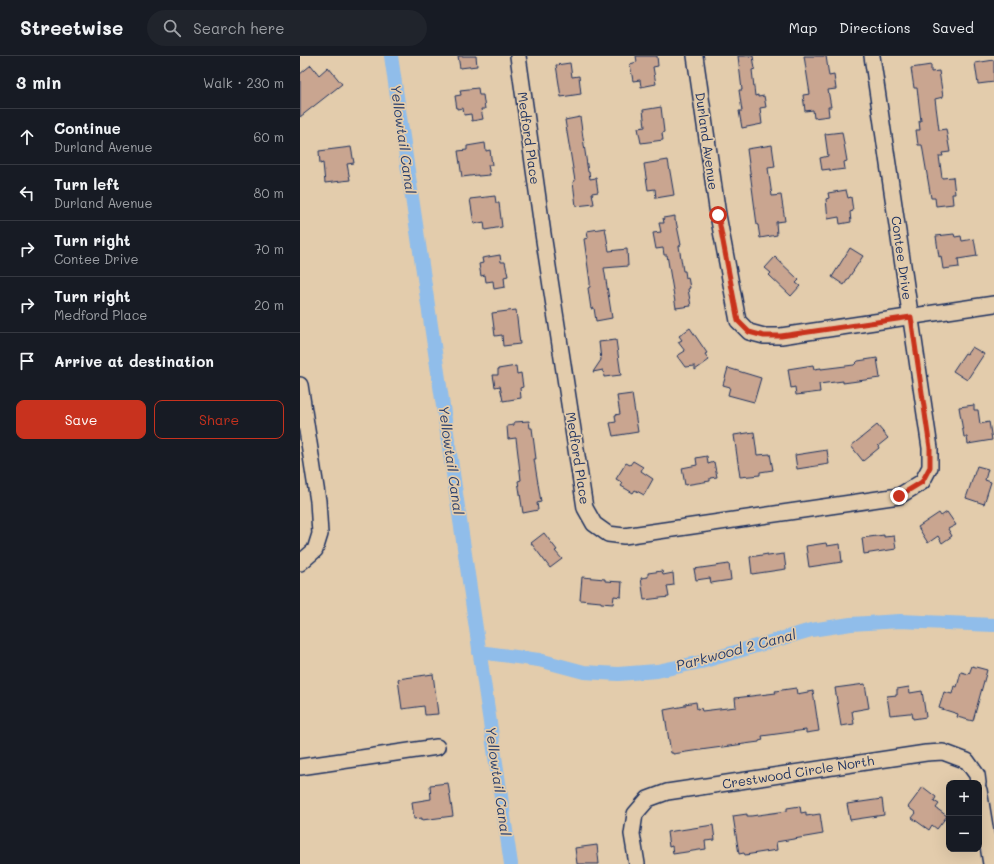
<!DOCTYPE html>
<html lang="en">
<head>
<meta charset="utf-8">
<style>
  :root { --surface:#171b24; --page:#20242c; --text:#f1f3f6; --muted:#9ea1a6; --line:#363941; --accent:#c8321e }
  body { margin:0; font-family:Mali,sans-serif; background:var(--page); color:var(--text) }
  .controls { position:absolute; right:12px; bottom:12px; display:grid; overflow:hidden; border-radius:8px; box-shadow:0 4px 16px #0002 }
  .controls button { width:36px; height:36px; display:grid; place-items:center; padding:0; border:0; border-bottom:1px solid var(--line); background:var(--surface); color:var(--text); font:20px sans-serif }
  .stop { position:absolute; width:12px; height:12px; margin:-9px; border:3px solid #c8321e; border-radius:50%; background:#fff }
  .stop.end { background:#c8321e; border-color:#fff; box-shadow:0 1px 4px #0008 }
  .list { margin:0; padding:0; list-style:none }
  h2 { display:flex; justify-content:space-between; align-items:center; height:52px; margin:0; padding:0 16px; font-size:17px }
  h2 small { font-size:13px; font-weight:400; color:var(--muted) }
  .list li { display:grid; grid-template-columns:26px 1fr auto; gap:12px; align-items:center; box-sizing:border-box; height:56px; padding:0 16px; border-top:1px solid var(--line) }
  .list b { display:block; font-size:15px; white-space:nowrap }
  .list p { margin:0; font-size:13px; white-space:nowrap; color:var(--muted) }
  .list em { font-size:13px; font-style:normal; color:var(--muted) }
  .actions { display:flex; gap:8px; padding:12px 16px }
  .actions a { flex:1; padding:9px 0; border:1px solid var(--accent); border-radius:8px; text-align:center; font-size:14px; color:var(--accent) }
  .actions .main { background:var(--accent); color:#fff }
  .icon { flex:none; width:22px; height:22px; fill:none; stroke:currentColor; stroke-width:2; stroke-linecap:round; stroke-linejoin:round }
  .map { position:relative; flex:none; width:694px; height:808px; overflow:hidden }
  header { display:flex; align-items:center; gap:24px; box-sizing:border-box; height:56px; padding:0 20px; background:var(--surface); border-bottom:1px solid var(--line) }
  header strong { font-size:19px }
  nav { display:flex; gap:22px; margin-inline-start:auto; font-size:14px }
  .search { width:280px; height:36px; background:var(--page); display:flex; align-items:center; gap:10px; box-sizing:border-box; padding:0 14px; border-radius:22px; color:var(--muted); font-size:15px }
  main { display:flex }
  aside { flex:1; background:var(--surface) }
  .map>svg:first-child { display:block }
</style>
</head>
<body>
<header>
<strong>Streetwise</strong>
<div class="search"><svg class="icon" aria-label="search" viewBox="0 0 24 24"><circle cx="10" cy="10" r="6"/><path d="M15 15l6 6"/></svg>Search here</div>
<nav><a>Map</a><a>Directions</a><a>Saved</a></nav>
</header>
<main>
<aside>
<h2>3 min<small>Walk · 230 m</small></h2>
<ul class="list">
<li><svg class="icon" aria-label="ahead" viewBox="0 0 24 24"><path d="M12 20V5M6 11l6-6 6 6"/></svg><div><b>Continue</b><p>Durland Avenue</p></div><em>60 m</em></li>
<li><svg class="icon" aria-label="left" viewBox="0 0 24 24"><path d="M17 20v-9H6M10 6l-5 5 5 5"/></svg><div><b>Turn left</b><p>Durland Avenue</p></div><em>80 m</em></li>
<li><svg class="icon" aria-label="right" viewBox="0 0 24 24"><path d="M7 20v-9h11M14 6l5 5-5 5"/></svg><div><b>Turn right</b><p>Contee Drive</p></div><em>70 m</em></li>
<li><svg class="icon" aria-label="right" viewBox="0 0 24 24"><path d="M7 20v-9h11M14 6l5 5-5 5"/></svg><div><b>Turn right</b><p>Medford Place</p></div><em>20 m</em></li>
<li><svg class="icon" aria-label="arrive" viewBox="0 0 24 24"><path d="M6 21V4h12l-3 4 3 4H6"/></svg><div><b>Arrive at destination</b></div></li>
</ul>
<div class="actions"><a class="main">Save</a><a>Share</a></div>
</aside>
<div class="map">
<svg width="694" height="808" viewBox="0 0 694 808">
  <rect width="100%" height="100%" fill="#e3ccac"/>
  <filter id="ink" filterUnits="userSpaceOnUse"><feTurbulence type="fractalNoise" baseFrequency=".025" numOctaves="2"/><feDisplacementMap in="SourceGraphic" scale="8" xChannelSelector="R" yChannelSelector="G"/><feConvolveMatrix kernelMatrix="1 2 1 2 8 2 1 2 1" color-interpolation-filters="sRGB"/></filter>
  <g filter="url(#ink)">
    <g fill="none" stroke-linecap="round" stroke-linejoin="round">
      <g stroke="#90bdea" stroke-width="14">
        <path d="M91 0 211 808"/>
        <path d="M179 596 239 604 284 616 318 618 357 615 401 606 511 574 551 568 600 565 694 569"/>
      </g>
    </g>
    <g fill="#c9a590" stroke="#1b2f5e">
      <path d="M158 0H176L177 10 160 12Z"/>
      <path d="M336 0H357L358 10 353 11 356 28 341 31 340 24 333 25 330 8 337 6Z"/>
      <path d="M438 0H453L455 13 452 14 455 40 458 39V41L464 40 466 51 460 52 462 68 442 72 439 55H442L439 34H442Z"/>
      <path d="M504 0H526L529 20 534 19 536 33 528 34 531 51H528L529 60 514 62 513 54 505 55 503 39 510 38Z"/>
      <path d="M694 4V26L678 28 675 7Z"/>
      <path d="M270 7 272 21 279 20 281 38 261 41 256 9Z"/>
      <path d="M11 9 19 19 28 11 42 28 0 61V18Z"/>
      <path d="M631 9V16L639 15 643 41 635 43 639 74 646 73 650 96 642 97 643 100H639L642 122 653 121 655 138H652L653 148 636 150 635 142H631L622 89H618L616 74H620L619 65H621L617 32H614L611 12Z"/>
      <path d="M178 32 179 39H183L185 53H181L183 63 172 65 171 58 164 59 163 52 157 53 155 40 161 39 160 34Z"/>
      <path d="M361 51 364 76 362 77 363 84 341 87 338 72 345 71 343 54Z"/>
      <path d="M280 61 288 116H289L290 123 296 122 298 136 292 137 294 148 276 150 273 126 275 125 265 64Z"/>
      <path d="M542 76 547 105 544 106 545 113 530 115V113L522 114 520 102 528 100 525 78Z"/>
      <path d="M185 87 186 95 190 94 192 109H188L190 119 178 120V119L162 121 158 95 167 94V90Z"/>
      <path d="M472 89 475 111 468 112 472 140 481 139 485 165 476 166 477 179 460 182 458 169H457L447 93Z"/>
      <path d="M51 91 54 107 47 108 50 124 25 127 23 107 20 108 19 95Z"/>
      <path d="M368 104 374 139 356 142 355 133 348 134 344 108Z"/>
      <path d="M546 134 548 142 551 141 553 155 550 156 551 166 540 168 539 161 528 163 526 143 529 142 528 137Z"/>
      <path d="M195 140 196 147H199L202 171 185 174 184 166 174 168 170 143Z"/>
      <path d="M375 160V165H376L381 189 379 190 383 215H385L386 222 388 221 390 232 388 233 391 250 376 252 367 199H364L363 192 356 193 353 177 361 176 359 167H364L363 162Z"/>
      <path d="M305 172 309 195 327 193 328 210 304 212 312 262 296 265 294 252 291 253 288 232 290 231V226L284 183 288 182 287 175Z"/>
      <path d="M654 178 655 181 661 180 662 185 674 183 677 200 658 203 659 211 643 213 641 200 639 201 636 180Z"/>
      <path d="M550 192 563 200 544 229 532 221Z"/>
      <path d="M200 199 201 206H205L208 220 204 221 205 231 194 233 193 225 186 226 185 219 181 220 179 208 183 207 182 202Z"/>
      <path d="M475 201 499 224 496 227 500 230 491 240 469 219 471 217 465 212Z"/>
      <path d="M216 254 220 288 203 290 202 279 195 280 192 257Z"/>
      <path d="M390 272 407 297 405 298 409 304 395 314V310L385 311 377 300 385 295 378 286 382 284 379 280Z"/>
      <path d="M316 284 321 319 304 321 303 314 293 316 301 304 299 286Z"/>
      <path d="M672 291 684 298 667 324 653 315 665 297 667 298Z"/>
      <path d="M577 302 580 322 543 327V325L519 328 520 336 496 339 495 331 491 332 488 313 513 309 514 313 521 312V313L554 309 558 305Z"/>
      <path d="M216 310 217 318 221 317 223 331 220 332 221 342 203 345 200 330 195 331 193 319H198V313Z"/>
      <path d="M428 312 461 322 454 346 428 339 430 331 423 329Z"/>
      <path d="M332 338 338 376 313 380 310 367 316 366 315 359 320 358 317 340Z"/>
      <path d="M674 349V354H678L680 368 689 366 692 384 668 388 667 381H664L659 351Z"/>
      <path d="M229 365 230 372H232L236 403H234L241 446 237 447 238 454 223 457 218 425 221 424 216 382 208 383 207 370 214 369V366Z"/>
      <path d="M577 369 588 382 578 390 579 392 563 405 551 390Z"/>
      <path d="M454 376 457 399 470 398 473 414 460 416V419L440 421 434 379Z"/>
      <path d="M527 394 529 408 497 413 495 399Z"/>
      <path d="M407 400 408 408 414 406 417 421 410 422V425L385 429 382 412 397 409 396 402Z"/>
      <path d="M333 405 343 411 341 415 353 423 344 439 335 434 333 437 321 430 323 427 316 423 326 407 330 409Z"/>
      <path d="M677 410 688 413 685 424 691 426 684 448 666 442Z"/>
      <path d="M647 456 656 469 648 473 652 480 642 487 638 480 628 487 618 471 639 457 641 460Z"/>
      <path d="M244 477 257 494 255 495 262 503 250 512 231 487Z"/>
      <path d="M584 479V481L594 480 596 493 564 498 562 482Z"/>
      <path d="M526 487 527 490 540 488 542 506 509 511 506 490Z"/>
      <path d="M468 498V500L484 498 486 513 452 518 450 501Z"/>
      <path d="M429 508 431 524 411 527 410 522 396 524 394 513Z"/>
      <path d="M362 515 363 519 373 517 374 529 367 530 369 541 344 544 341 522 348 521V517Z"/>
      <path d="M282 521 305 523V525L322 526 321 541 314 540 313 548 301 547V546L280 544Z"/>
      <path d="M672 610 687 614 673 665 657 661 658 658 639 652 644 636 652 638 654 630 657 631 661 616 669 618Z"/>
      <path d="M133 618 138 658 125 659 124 650 102 653 98 623Z"/>
      <path d="M565 628 569 652 552 655 554 668 541 670 535 632Z"/>
      <path d="M609 631 610 637 622 635 626 661 613 663 612 657H609L590 659 587 640 597 639V633Z"/>
      <path d="M496 632 497 638 513 635 519 675 506 677V674L462 680 463 684 459 685V686L393 695 373 698V697H371L364 654 385 650V648L396 646 397 653 401 652 402 655 436 651 435 642 476 637 475 635Z"/>
      <path d="M148 727 153 760 122 764V762L114 763 112 746 131 743 130 729Z"/>
      <path d="M623 731 636 741 634 745 639 748 636 752 647 760 637 773 632 769 629 774 612 762 616 757 608 751Z"/>
      <path d="M582 743 584 759 550 764 547 748Z"/>
      <path d="M500 750 501 757 506 756V760L520 758 523 778 476 786 477 794 445 799 444 797 439 798 433 760 447 758V760H451L487 755V752Z"/>
      <path d="M413 769 415 784 405 785 406 793 373 798 372 790 369 791 367 776Z"/>
      <path d="M297 789 299 808H277L275 792Z"/>
    </g>
    <g fill="none" stroke-linecap="round" stroke-linejoin="round">
      <g stroke="#1b2f5e" stroke-width="18">
        <g id="minor">
          <path d="M218 0 243 178 285 452 294 468 308 478 324 480 372 473 599 440 622 426 630 411V392L572 0"/>
          <path d="M395 0 418 159 438 265 449 276 464 280H481L694 248"/>
          <path d="M0 329 18 445 20 478 15 494 0 507"/>
          <path d="M0 711 137 691"/>
          <path d="M679 734 691 808"/>
          <path d="M337 808 332 778 335 758 348 743 367 736 626 697 643 696 667 705 677 719 678 727"/>
        </g>
      </g>
      <use href="#minor" stroke="#e3ccac" stroke-width="15"/>
    </g>
  </g>
  <g fill="none" stroke-linecap="round" stroke-linejoin="round" filter="url(#ink)">
    <path stroke="#c8321e" stroke-width="5" d="M418 159 438 265 449 276 464 280H481L611 261 630 392V411L622 426 599 440"/>
  </g>
  <g text-anchor="middle" stroke-width="3.5" stroke-linejoin="round" paint-order="stroke">
    <g font-size="13" fill="#1b2f5e" stroke="#e3ccac">
      <text transform="translate(229 82) rotate(82)" y="5">Medford Place</text>
      <text transform="translate(407 85) rotate(82)" y="5">Durland Avenue</text>
      <text transform="translate(602 202) rotate(82)" y="5">Contee Drive</text>
      <text transform="translate(278 402) rotate(81)" y="5">Medford Place</text>
      <text transform="translate(498 716) rotate(-9)" y="5">Crestwood Circle North</text>
    </g>
    <g font-size="14" font-style="italic" fill="#273d6c" stroke="#e3ccac">
      <text transform="translate(103 83) rotate(82)" y="5">Yellowtail Canal</text>
      <text transform="translate(151 404) rotate(82)" y="5">Yellowtail Canal</text>
      <text transform="translate(436 594) rotate(-15)" y="5">Parkwood 2 Canal</text>
      <text transform="translate(198 725) rotate(82)" y="5">Yellowtail Canal</text>
    </g>
  </g>
</svg>
<div class="controls">
<button>+</button>
<button>−</button>
</div>
<div class="stop" style="left:418px;top:159px"></div>
<div class="stop end" style="left:599px;top:440px"></div>
</div>
</main>
</body>
</html>
